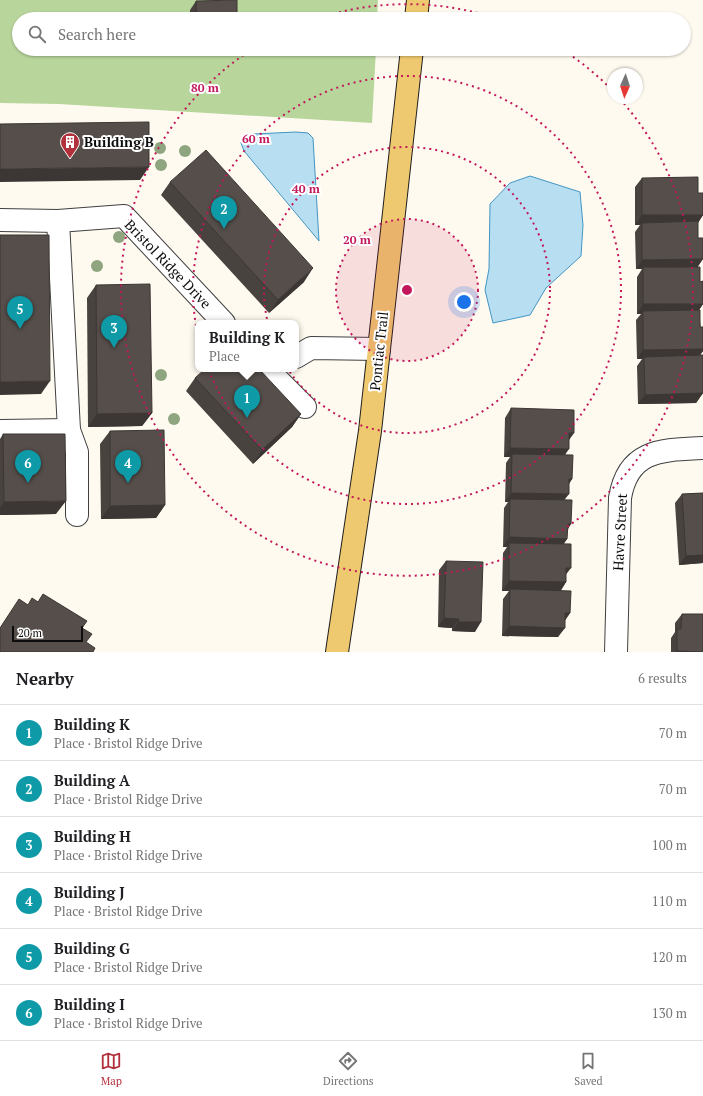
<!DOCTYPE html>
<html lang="en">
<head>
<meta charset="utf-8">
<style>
  :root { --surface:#fff; --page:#f6f6f6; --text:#202124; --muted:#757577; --line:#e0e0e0; --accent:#b2303c }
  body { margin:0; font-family:"PT Serif",serif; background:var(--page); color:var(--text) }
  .compass { position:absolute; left:607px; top:68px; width:36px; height:36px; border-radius:50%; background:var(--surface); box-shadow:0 1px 3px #0004; rotate:183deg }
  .scale { position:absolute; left:12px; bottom:10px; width:71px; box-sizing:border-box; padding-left:4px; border:2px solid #0d0d0d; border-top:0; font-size:11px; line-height:14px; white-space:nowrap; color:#0d0d0d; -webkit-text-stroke:3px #fff; paint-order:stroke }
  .you { position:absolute; left:464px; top:302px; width:14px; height:14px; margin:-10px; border:3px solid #fff; border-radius:50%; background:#1a73e8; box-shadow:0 0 0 6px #1a73e833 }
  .badge { display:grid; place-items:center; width:26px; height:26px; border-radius:50%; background:var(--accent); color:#fff; font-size:13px; font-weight:700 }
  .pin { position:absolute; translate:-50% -33px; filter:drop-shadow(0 1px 2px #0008) }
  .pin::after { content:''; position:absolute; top:21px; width:14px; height:12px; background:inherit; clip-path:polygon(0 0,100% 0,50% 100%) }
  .popup { position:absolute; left:195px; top:320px; width:104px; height:52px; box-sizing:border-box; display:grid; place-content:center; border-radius:8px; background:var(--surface); filter:drop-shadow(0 1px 3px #0005); font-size:13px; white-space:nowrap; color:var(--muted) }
  .popup b { font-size:15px; color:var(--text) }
  .popup::after { content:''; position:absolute; left:50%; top:100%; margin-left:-8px; border:8px solid transparent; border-top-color:var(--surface) }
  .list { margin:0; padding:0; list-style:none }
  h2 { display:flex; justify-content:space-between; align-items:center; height:52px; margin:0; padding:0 16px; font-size:17px }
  h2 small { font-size:13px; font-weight:400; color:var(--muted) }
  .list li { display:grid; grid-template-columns:26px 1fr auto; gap:12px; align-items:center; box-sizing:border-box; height:56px; padding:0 16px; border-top:1px solid var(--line) }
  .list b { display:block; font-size:15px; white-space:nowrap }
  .list p { margin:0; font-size:13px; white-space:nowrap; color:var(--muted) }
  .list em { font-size:13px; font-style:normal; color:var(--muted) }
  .icon { flex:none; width:22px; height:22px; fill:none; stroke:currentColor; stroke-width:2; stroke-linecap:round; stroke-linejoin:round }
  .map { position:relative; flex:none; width:703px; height:652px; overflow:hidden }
  .search { position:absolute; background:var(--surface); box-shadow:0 1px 3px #0004; left:12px; right:12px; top:12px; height:44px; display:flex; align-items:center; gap:10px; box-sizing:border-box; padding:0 14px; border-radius:22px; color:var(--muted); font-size:15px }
  .sheet { height:388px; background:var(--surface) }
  nav { display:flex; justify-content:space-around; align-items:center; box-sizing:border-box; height:56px; border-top:1px solid var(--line); background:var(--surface); font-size:11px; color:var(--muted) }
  nav a { display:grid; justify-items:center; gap:2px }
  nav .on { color:var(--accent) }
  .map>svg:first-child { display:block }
</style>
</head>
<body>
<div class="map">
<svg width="703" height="652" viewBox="0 0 703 652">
  <rect width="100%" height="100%" fill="#fefaef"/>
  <path fill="#b8d59b" d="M0 0H378L377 19H19V49H376L372 123 59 104 0 103Z"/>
  <g fill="#b7def1" stroke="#4495c3">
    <path d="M296 132 308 133 313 138 319 241 244 151 241 143 243 136 253 134Z"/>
    <path d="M530 176 580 192 583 225 581 256 546 288 530 315 493 323 485 290 489 269 490 204 510 183Z"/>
  </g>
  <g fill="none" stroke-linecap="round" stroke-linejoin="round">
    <g stroke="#404040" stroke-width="24">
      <g id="minor">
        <path d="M0 220 58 221 124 216 224 323"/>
        <path d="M58 221 69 430 77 452V515"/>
        <path d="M296 357 311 348 379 349"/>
        <path d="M271 373 305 407"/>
        <path d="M0 431 69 430"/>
        <path d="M616 652 620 498C628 449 662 450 703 448"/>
      </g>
    </g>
    <g stroke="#1e1e1e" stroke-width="24">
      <g id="major">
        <path d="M416 19 418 0"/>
        <path d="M337 652 370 431 412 49"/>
      </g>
    </g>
    <use href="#minor" stroke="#fff" stroke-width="22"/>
    <use href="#major" stroke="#eec96f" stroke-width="22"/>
  </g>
  <g fill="#8ea57f">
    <circle cx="160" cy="148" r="6"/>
    <circle cx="185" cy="151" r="6"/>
    <circle cx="161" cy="165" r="6"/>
    <circle cx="119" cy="237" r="6"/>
    <circle cx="97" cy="266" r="6"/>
    <circle cx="161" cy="375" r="6"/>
    <circle cx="174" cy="419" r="6"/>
  </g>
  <g fill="#494340">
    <path d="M196 1 237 19H190V10Z"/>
    <path d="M642 178 698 193 703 215 698 223V267L700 282 703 281V304L699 310 703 351 700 355H703V382L702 383 703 393 696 403 638 404 637 366 642 359H637L636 320 641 314H637V277L642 269H636L635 232 640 225H635V187Z"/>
    <path d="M170 182 304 282 269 313 161 195Z"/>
    <path d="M96 285 152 413 142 426 88 427 87 298Z"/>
    <path d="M195 378 301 414 292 427 253 464 186 391Z"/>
    <path d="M511 408 569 441 565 455 572 479 569 484 564 500 567 530V539L563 544 566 574V582L561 590 570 613 565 620 558 637 502 636 503 599 509 591H502L503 553 507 547H503L504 508 508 502H505L506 463 510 457H504L505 418Z"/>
    <path d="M110 431 165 505 156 518 101 519 100 444Z"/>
    <path d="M3 434 56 514 0 515V439Z"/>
    <path d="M703 493V563L679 565 675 503 682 494Z"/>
    <path d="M446 561 475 632 452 631V628L438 627 439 570Z"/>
    <path d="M682 614 703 652H671V638L675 632V623Z"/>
  </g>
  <g fill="#3c3734">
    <path d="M149 167 140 180 0 182V169Z"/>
    <path d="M642 215H703L697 224 642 223 640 225H635Z"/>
    <path d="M703 259 697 268 643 267 642 269H636L642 260Z"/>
    <path d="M313 268 304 282 269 313 278 300Z"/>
    <path d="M643 304H703L697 313 643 311 641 314H637Z"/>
    <path d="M703 349V351L698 358 644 357 642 359H637L643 350Z"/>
    <path d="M50 381 41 394 0 395V382Z"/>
    <path d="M703 393 696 403 638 404 645 395Z"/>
    <path d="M152 413 142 426 88 427 97 414Z"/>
    <path d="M301 414 292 427 253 464 262 450Z"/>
    <path d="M569 433H574L567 443Z"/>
    <path d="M510 448 569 449 562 459 512 454 510 457H504Z"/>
    <path d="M569 479H572L566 488Z"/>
    <path d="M511 493 569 494 562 503 510 499 508 502H505Z"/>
    <path d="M66 501 56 514 0 515V508L4 502Z"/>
    <path d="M165 505 156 518 101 519 110 506Z"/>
    <path d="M568 524H571L565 534Z"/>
    <path d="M509 537 567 539 561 548 509 543 507 547H503Z"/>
    <path d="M703 555V563L679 565 686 556Z"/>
    <path d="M566 568H571L564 577Z"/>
    <path d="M509 581 566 582 560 592 510 589 509 591H502Z"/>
    <path d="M565 613H570L564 622Z"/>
    <path d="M444 618 459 619 452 628 438 627Z"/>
    <path d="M458 622H481L475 632 452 631Z"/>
    <path d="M509 626 565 628 558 637 502 636Z"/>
    <path d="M677 651 703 652H676Z"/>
  </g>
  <g fill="#554e4a" stroke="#3c3734">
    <path d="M237 0V19H197L196 1Z"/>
    <path d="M149 122V167L0 169V124Z"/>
    <path d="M206 150 313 268 278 300 170 182Z"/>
    <path d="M698 177V193H703V215H642V178Z"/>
    <path d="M698 221V238H703V259L642 260V223Z"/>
    <path d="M0 235H49L50 381 0 382Z"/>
    <path d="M643 267H700V282L703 281V304H643Z"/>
    <path d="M150 284 152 413 97 414 96 285Z"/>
    <path d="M700 310V327H703V349L643 350V311Z"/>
    <path d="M703 355V393L645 395 644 357Z"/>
    <path d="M205 369H259L301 414 262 450 195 378Z"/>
    <path d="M511 408 574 410V433H569V449L510 448Z"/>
    <path d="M164 430 165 505 110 506V431Z"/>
    <path d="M3 434H65L66 501 4 502Z"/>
    <path d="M512 454 573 455 572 479H569V494L511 493Z"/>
    <path d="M703 493V555L686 556 682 494Z"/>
    <path d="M510 499 572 500 571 524H568L567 539 509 537Z"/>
    <path d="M509 543 571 544V568H566V582L509 581Z"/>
    <path d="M446 561 483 562 481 622H458L459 619 444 618Z"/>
    <path d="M510 589 571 591 570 613H565V628L509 626Z"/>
    <path d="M43 594 87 621 82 628 92 634 86 642 95 648 93 652H0V628L19 599 28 605 32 598 38 602Z"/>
    <path d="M682 614H703V652L677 651V629H681Z"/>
  </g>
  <circle cx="407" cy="290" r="71" fill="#c2185b" fill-opacity=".12"/>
  <g fill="none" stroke="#c2185b" stroke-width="2" stroke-dasharray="2 4">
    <circle cx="407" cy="290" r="71"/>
    <circle cx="407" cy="290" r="143"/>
    <circle cx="407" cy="290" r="214"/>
    <path d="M316 19A286 286 0 0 1 498 19M563 50A286 286 0 0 1 613 91M620 99A286 286 0 1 1 251 50"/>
  </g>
  <defs>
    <g id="building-pin" transform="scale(1)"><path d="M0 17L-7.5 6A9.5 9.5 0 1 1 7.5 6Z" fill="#b2303c" stroke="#fff"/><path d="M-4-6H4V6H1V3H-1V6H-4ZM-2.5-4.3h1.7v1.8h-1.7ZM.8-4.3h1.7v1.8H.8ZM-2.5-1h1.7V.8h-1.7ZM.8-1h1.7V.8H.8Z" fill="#fff"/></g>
  </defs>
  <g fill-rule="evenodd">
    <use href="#building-pin" x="70" y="142"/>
  </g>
  <g text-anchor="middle" stroke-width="4" stroke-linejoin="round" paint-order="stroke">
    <g font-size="14" font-weight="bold" fill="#0d0d0d" stroke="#fff" text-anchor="start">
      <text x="84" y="147">Building B</text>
    </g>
    <g font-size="14" fill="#0d0d0d" stroke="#fff">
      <text transform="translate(168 264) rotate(46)" y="5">Bristol Ridge Drive</text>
      <text transform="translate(379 351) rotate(-84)" y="5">Pontiac Trail</text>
      <text transform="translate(620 532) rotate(-87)" y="5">Havre Street</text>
    </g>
  </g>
  <circle cx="407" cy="290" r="6" fill="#c2185b" stroke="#fff" stroke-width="2"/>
  <g font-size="12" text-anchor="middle" font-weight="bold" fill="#c2185b" stroke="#fff" stroke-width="4" stroke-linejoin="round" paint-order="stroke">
    <text x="205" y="92">80 m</text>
    <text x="256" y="143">60 m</text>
    <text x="306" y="193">40 m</text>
    <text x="357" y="244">20 m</text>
  </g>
</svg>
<svg class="compass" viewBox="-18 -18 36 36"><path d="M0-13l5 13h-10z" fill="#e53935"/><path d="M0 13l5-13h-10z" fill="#757577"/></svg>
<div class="scale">20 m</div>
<div class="you"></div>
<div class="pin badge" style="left:247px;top:418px;background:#0f9aa8">1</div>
<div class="popup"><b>Building K</b>Place</div>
<div class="pin badge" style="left:224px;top:229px;background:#0f9aa8">2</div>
<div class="pin badge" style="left:114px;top:348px;background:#0f9aa8">3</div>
<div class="pin badge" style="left:128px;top:483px;background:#0f9aa8">4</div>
<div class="pin badge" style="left:20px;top:329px;background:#0f9aa8">5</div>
<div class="pin badge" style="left:28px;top:483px;background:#0f9aa8">6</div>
<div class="search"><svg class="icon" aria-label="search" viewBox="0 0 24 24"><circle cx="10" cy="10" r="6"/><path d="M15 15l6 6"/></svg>Search here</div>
</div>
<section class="sheet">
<h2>Nearby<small>6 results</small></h2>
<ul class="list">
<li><span class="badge" style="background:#0f9aa8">1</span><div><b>Building K</b><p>Place · Bristol Ridge Drive</p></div><em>70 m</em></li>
<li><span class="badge" style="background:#0f9aa8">2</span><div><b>Building A</b><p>Place · Bristol Ridge Drive</p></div><em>70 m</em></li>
<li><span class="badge" style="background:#0f9aa8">3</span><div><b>Building H</b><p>Place · Bristol Ridge Drive</p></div><em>100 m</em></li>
<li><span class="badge" style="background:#0f9aa8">4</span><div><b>Building J</b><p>Place · Bristol Ridge Drive</p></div><em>110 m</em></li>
<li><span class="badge" style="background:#0f9aa8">5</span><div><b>Building G</b><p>Place · Bristol Ridge Drive</p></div><em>120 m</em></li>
<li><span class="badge" style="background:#0f9aa8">6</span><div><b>Building I</b><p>Place · Bristol Ridge Drive</p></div><em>130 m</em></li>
</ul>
</section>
<nav>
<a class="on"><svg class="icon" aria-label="map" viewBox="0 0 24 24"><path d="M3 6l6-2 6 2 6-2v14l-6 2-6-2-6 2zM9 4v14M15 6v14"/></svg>Map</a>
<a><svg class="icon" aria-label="directions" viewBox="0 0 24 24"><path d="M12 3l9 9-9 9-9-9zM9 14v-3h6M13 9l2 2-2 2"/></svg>Directions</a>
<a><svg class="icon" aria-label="saved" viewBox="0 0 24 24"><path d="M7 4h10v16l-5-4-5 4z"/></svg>Saved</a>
</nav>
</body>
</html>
